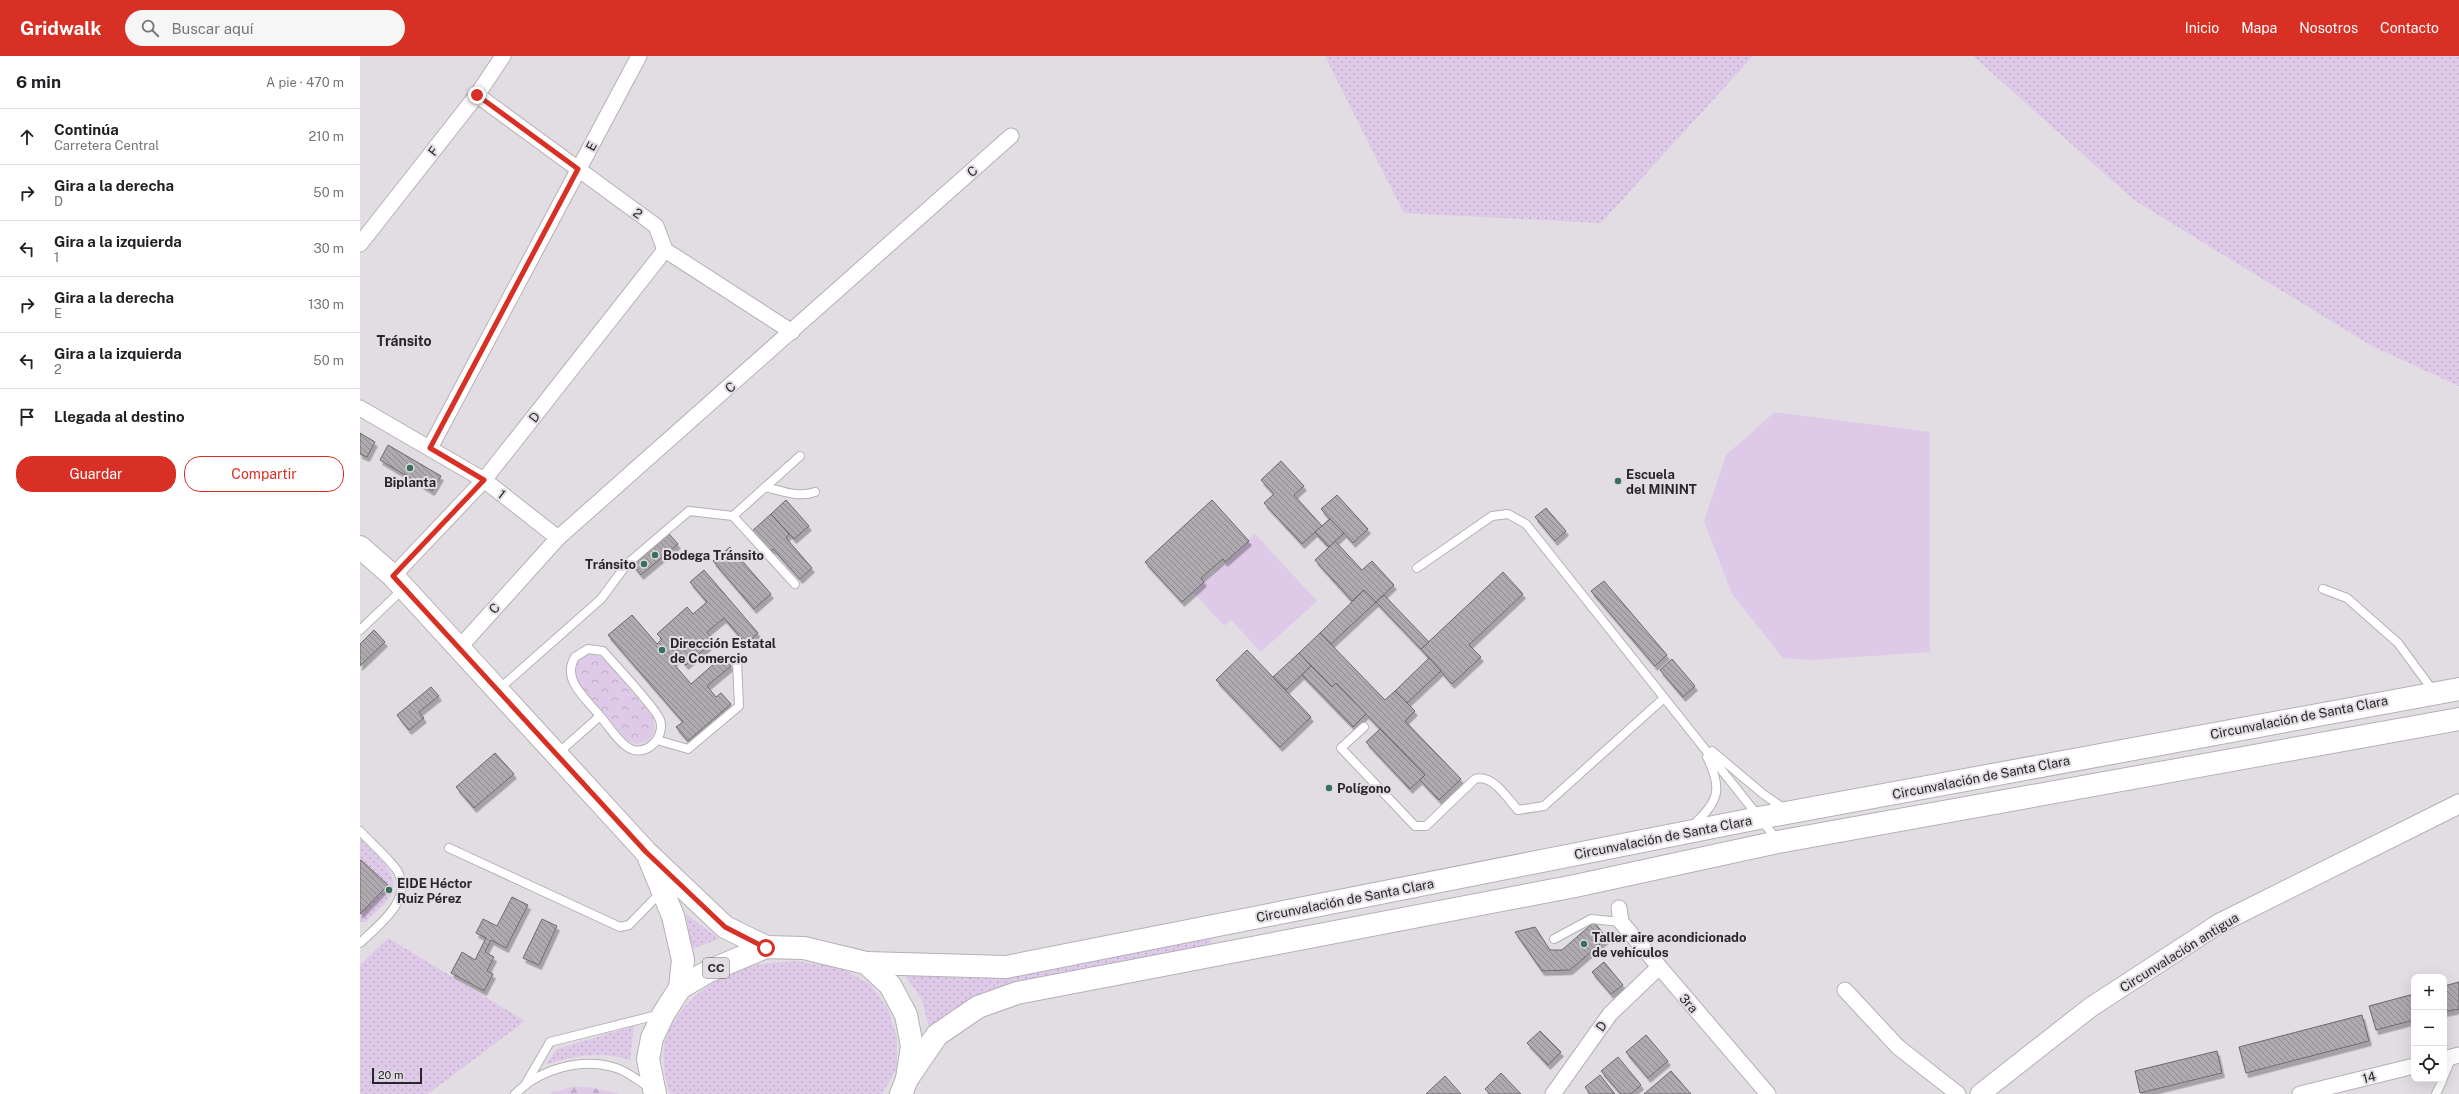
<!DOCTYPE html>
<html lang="es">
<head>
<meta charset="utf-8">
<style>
  :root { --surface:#fff; --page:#f6f6f6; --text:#202124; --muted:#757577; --line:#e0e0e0; --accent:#d93025 }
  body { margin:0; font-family:"Public Sans",sans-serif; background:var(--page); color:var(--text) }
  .controls { position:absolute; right:12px; bottom:12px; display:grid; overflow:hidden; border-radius:8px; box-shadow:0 4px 16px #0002 }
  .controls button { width:36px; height:36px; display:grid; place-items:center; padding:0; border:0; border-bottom:1px solid var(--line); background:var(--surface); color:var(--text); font:20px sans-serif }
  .scale { position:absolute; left:12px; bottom:10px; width:50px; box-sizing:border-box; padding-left:4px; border:2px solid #282628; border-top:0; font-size:11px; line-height:14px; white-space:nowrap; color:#282628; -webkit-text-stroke:3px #e1dde2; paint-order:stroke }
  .stop { position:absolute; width:12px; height:12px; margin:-9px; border:3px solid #d93025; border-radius:50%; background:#fff }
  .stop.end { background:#d93025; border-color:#fff; box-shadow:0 1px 4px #0008 }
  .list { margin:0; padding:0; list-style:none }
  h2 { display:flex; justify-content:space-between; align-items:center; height:52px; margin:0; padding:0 16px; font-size:17px }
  h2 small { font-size:13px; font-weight:400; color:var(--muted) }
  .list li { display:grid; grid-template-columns:26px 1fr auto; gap:12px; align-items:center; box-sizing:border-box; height:56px; padding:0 16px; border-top:1px solid var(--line) }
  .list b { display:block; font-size:15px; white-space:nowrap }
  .list p { margin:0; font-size:13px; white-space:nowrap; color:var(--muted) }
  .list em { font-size:13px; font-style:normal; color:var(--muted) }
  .actions { display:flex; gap:8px; padding:12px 16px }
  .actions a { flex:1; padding:9px 0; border:1px solid var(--accent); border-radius:16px; text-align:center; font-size:14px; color:var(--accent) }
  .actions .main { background:var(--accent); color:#fff }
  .icon { flex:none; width:22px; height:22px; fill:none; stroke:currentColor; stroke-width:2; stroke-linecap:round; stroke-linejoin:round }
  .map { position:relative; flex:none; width:2099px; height:1038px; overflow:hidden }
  header { display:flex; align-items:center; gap:24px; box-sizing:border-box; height:56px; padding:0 20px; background:var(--accent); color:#fff }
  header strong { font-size:19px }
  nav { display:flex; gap:22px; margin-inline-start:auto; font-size:14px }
  .search { width:280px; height:36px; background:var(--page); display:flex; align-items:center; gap:10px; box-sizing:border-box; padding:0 14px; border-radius:22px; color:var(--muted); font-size:15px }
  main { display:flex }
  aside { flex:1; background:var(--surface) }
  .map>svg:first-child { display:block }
</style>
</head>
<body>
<header>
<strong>Gridwalk</strong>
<div class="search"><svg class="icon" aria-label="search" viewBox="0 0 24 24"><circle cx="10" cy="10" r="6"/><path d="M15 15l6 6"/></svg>Buscar aquí</div>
<nav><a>Inicio</a><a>Mapa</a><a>Nosotros</a><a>Contacto</a></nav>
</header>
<main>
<aside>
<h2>6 min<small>A pie · 470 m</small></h2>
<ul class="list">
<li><svg class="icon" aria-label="ahead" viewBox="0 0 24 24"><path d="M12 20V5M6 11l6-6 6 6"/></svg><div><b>Continúa</b><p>Carretera Central</p></div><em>210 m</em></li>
<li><svg class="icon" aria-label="right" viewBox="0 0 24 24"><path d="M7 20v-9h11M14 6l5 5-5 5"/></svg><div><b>Gira a la derecha</b><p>D</p></div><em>50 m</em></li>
<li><svg class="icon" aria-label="left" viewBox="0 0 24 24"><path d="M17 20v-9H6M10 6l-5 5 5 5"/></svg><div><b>Gira a la izquierda</b><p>1</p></div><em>30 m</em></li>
<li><svg class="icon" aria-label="right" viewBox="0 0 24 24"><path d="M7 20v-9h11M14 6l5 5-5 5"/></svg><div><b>Gira a la derecha</b><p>E</p></div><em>130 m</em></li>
<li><svg class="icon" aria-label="left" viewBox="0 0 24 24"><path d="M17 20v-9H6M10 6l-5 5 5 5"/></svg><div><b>Gira a la izquierda</b><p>2</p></div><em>50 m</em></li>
<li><svg class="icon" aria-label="arrive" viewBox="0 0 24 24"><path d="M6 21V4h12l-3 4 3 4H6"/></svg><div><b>Llegada al destino</b></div></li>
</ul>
<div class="actions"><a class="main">Guardar</a><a>Compartir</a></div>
</aside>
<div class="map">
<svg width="2099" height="1038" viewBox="0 0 2099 1038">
  <defs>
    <pattern id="grass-dots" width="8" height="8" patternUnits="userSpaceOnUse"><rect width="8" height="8" fill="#dec9e8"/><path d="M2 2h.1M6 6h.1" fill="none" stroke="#beacc7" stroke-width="1.8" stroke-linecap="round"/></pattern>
    <pattern id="forest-firs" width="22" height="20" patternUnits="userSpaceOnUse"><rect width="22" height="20" fill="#dec9e8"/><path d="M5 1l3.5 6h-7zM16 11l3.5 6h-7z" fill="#beacc7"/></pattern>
    <pattern id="park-crowns" width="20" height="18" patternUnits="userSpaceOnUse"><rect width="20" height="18" fill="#dec9e8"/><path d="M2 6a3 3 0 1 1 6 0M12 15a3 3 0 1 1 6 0" fill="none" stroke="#beacc7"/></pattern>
    <pattern id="building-back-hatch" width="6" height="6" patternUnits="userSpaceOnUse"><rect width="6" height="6" fill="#aeaaaf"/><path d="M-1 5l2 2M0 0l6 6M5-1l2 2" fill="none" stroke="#8e8a8e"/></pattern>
    <filter id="shadow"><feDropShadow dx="2.5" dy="4.5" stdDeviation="0" flood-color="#0004"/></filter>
  </defs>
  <rect width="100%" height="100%" fill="#e1dde2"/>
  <g fill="url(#grass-dots)">
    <path d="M965 0H1393L1241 167 1044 157Z"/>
    <path d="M1613 0H2099V330L2012 290 1774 144Z"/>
    <path d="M0 783C12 796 43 818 31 839 25 849 13 858 6 866H0V858L28 829 2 804 0 805Z"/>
    <path d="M326 858 359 883 331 893Z"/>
    <path d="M28 882 165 965 68 1038H0V909Z"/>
    <path d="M852 882 850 890 631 935 570 975 562 944 545 919 599 922 669 918Z"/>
    <path d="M435 905 479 911 510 928 528 953 537 982V1012L522 1038H311L308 1034C305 1016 300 997 307 979 319 948 355 920 386 911 401 907 419 907 435 905Z"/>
    <path d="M274 970 270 1004C237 994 218 1000 186 1008L197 993Z"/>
  </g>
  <path fill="url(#forest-firs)" d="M211 1031H229L260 1038H189Z"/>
  <path fill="url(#park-crowns)" d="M234 598 244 603 293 661 295 673 289 684 277 688 266 684 217 625C212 611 218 599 234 598Z"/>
  <g fill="#dec9e8">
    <path d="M1415 356 1570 376V596L1452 604 1423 602 1372 538 1344 465 1366 399Z"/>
    <path d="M895 478 957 545 901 596 871 564 864 570 833 536Z"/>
  </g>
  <g fill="url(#building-back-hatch)" stroke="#6c696e" filter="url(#shadow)">
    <path d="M0 377 15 386 7 401 0 398Z"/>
    <path d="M28 389 81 420 72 435 20 404Z"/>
    <path d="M921 405 944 430 934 439 962 470 970 463 961 453 977 439 1008 473 993 487 984 477 975 485 1002 514 1012 505 1034 529 1016 546 1004 534 992 545 955 504 969 491 955 476 942 488 904 447 914 438 901 424Z"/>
    <path d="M426 444 449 470 434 483 411 458Z"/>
    <path d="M852 444 889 485 865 506 863 503 841 522 844 526 822 546 785 506Z"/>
    <path d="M1186 452 1206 475 1195 485 1175 461Z"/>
    <path d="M411 458 429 478 426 482 452 512 440 523 413 493 410 496 391 476Z"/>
    <path d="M970 463 984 477 969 491 955 476Z"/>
    <path d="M309 478 318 488 281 519 273 509Z"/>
    <path d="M370 491 411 538 394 553 353 505Z"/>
    <path d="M344 514 398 577 386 588 364 562 347 576 354 585 326 609 319 601 313 607 331 628 363 600 371 610 347 630 356 641 361 637 371 648 328 685 316 671 323 666 248 579 272 559 297 588 302 583 297 578 327 551 333 558 347 546 330 526Z"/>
    <path d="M1143 516 1163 538 1109 589 1121 601 1092 628 1061 593Z"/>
    <path d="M1244 525 1307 599 1295 610 1231 535Z"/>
    <path d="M1004 534 1016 546 971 588 960 577Z"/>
    <path d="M1024 539 1069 586 1061 593 1016 546Z"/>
    <path d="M14 574 25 586 0 610V588Z"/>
    <path d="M960 577 1025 644 1035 635 1055 655 1045 665 1101 723 1079 744 1060 724 1065 719 976 627 972 631 939 597Z"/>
    <path d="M887 594 951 661 920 691 856 624Z"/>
    <path d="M939 597 951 610 926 634 913 621Z"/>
    <path d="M1069 602 1081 615 1047 647 1035 635Z"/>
    <path d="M1312 603 1335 630 1323 641 1300 614Z"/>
    <path d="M951 610 972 631 976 627 1006 658 993 671 942 619Z"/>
    <path d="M71 631 79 640 59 656 64 662 49 674 37 659Z"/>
    <path d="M1020 673 1065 719 1050 733 1006 686Z"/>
    <path d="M135 697 154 718 114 752 96 731Z"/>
    <path d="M1 804 28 829 0 858V805Z"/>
    <path d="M152 841 168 849 146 892 131 884 125 896 134 901 127 915 133 918 124 935 91 917 102 896 115 904 126 882 116 877 123 863 137 870Z"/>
    <path d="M182 863 197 870 179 909 163 902Z"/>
    <path d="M1234 866 1247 882 1210 914 1182 915 1155 876 1175 871 1190 894H1202Z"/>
    <path d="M1244 906 1263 929 1251 938 1232 916Z"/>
    <path d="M2099 926V953L2084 956V930Z"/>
    <path d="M2054 938V964L2016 974 2009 950Z"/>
    <path d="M2002 959 2009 985 1886 1017 1879 991Z"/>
    <path d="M1180 975 1201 996 1188 1009 1167 987Z"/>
    <path d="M1286 979 1308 1005 1288 1022 1266 996Z"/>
    <path d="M1857 995 1862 1017 1780 1037 1775 1015Z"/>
    <path d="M1258 1001 1281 1029 1271 1038H1261L1241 1015Z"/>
    <path d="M1311 1015 1331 1038H1284Z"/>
    <path d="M1141 1017 1161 1038H1130L1125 1033Z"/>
    <path d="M1240 1019 1255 1038H1230L1225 1031Z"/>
    <path d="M1085 1020 1101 1038H1066Z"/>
  </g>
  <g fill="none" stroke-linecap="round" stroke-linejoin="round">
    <g stroke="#b4b1b6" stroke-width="10">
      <g id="service">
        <path d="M405 431C422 435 439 442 455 436"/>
        <path d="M1057 512 1132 460 1148 458 1166 468 1418 785"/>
        <path d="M435 528 373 460 440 400"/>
        <path d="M1963 533 1987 542 2038 587 2074 636"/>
        <path d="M0 574 43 533"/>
        <path d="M139 633 241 543 267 508 329 455 373 460"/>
        <path d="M1004 671 981 692 1055 770H1066L1115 723C1133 718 1147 742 1158 754L1184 750 1304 642"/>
        <path d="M297 684 328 693 379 650 377 604"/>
        <path d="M1352 695 1403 738 1426 754"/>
        <path d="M197 698 240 660C248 669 256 683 266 690 283 704 306 683 300 664 296 652 254 608 243 595L228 593 215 601C201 624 226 642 240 660"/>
        <path d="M1332 770C1359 746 1363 733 1347 701"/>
        <path d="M0 775C9 785 33 806 38 816 53 845 17 870 0 887"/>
        <path d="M89 792 260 871 269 869 302 835"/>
        <path d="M1194 883 1231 863 1261 866"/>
        <path d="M2084 1020 2092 1001"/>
        <path d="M165 1029 190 986 301 958"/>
        <path d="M155 1038C180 1013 221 1001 256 1012 267 1015 280 1026 290 1032"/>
        <path d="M2076 1038 2083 1023"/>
      </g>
    </g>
    <g stroke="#b4b1b6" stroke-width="17">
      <g id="minor">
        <path d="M117 39 296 170 305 194 432 276"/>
        <path d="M0 188 117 39 143 0"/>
        <path d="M0 352 124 424 198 482"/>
        <path d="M70 392 279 0"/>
        <path d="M33 520 124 424 305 194"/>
        <path d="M99 592 198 482 651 80"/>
        <path d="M1259 852 1261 866 1408 1038"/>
        <path d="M1485 934 1538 991 1598 1038"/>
        <path d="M2084 1003 2099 999"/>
        <path d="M1193 1038 1250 958 1298 912"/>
        <path d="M1940 1038 2054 1010"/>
      </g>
    </g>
    <g stroke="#b4b1b6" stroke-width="21">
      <path id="tertiary" d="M1620 1038 1731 951 1860 867 2099 748"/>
    </g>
    <g stroke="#b4b1b6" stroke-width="24">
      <g id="primary">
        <path d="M0 491 33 520 286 796 365 871 406 891"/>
        <path d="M289 802 313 860 323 904 320 932"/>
      </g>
    </g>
    <g stroke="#b4b1b6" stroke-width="24">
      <g id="trunk">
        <path d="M506 907 646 911 1399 762 2099 633"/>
        <path d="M547 1023 577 979 618 951 657 937 1215 830 1418 786 2099 663"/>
        <path d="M295 1038 288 1003 292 982 304 957 320 932 349 915 406 891 444 892 506 907 530 929 546 959 552 990 547 1023 541 1038"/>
      </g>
    </g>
    <use href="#service" stroke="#fff" stroke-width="8"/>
    <use href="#minor" stroke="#fff" stroke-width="15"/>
    <use href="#tertiary" stroke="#fff" stroke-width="19"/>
    <use href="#primary" stroke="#fff" stroke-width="22"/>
    <use href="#trunk" stroke="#fff" stroke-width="22"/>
  </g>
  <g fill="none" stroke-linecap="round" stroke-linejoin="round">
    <path stroke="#d93025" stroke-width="5" d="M117 39 218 113 70 392 124 424 33 520 286 796 365 871 406 892"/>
  </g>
  <g fill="#38715a" stroke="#e1dde2" stroke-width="1.5">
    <circle cx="50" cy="412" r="4"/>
    <circle cx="1258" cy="425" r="4"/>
    <circle cx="295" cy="499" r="4"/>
    <circle cx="284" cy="508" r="4"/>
    <circle cx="302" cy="594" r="4"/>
    <circle cx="969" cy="732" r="4"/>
    <circle cx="29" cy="834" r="4"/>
    <circle cx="1224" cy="888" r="4"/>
  </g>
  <g text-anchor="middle" stroke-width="4" stroke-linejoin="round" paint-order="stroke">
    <rect fill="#e1dde2" stroke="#605d60" stroke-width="1" x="343" y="902" width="26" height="20" rx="3"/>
    <g font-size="12" font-weight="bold" fill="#282628">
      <text x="356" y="916">CC</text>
    </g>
    <g font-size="13" fill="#282628" stroke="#e1dde2">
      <text transform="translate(231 90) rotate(-62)" y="5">E</text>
      <text transform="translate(73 95) rotate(-52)" y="5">F</text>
      <text transform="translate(612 115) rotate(-42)" y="5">C</text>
      <text transform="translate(278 157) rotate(36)" y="5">2</text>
      <text transform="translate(370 331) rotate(-41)" y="5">C</text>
      <text transform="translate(174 361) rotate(-52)" y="5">D</text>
      <text transform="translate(142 438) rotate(38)" y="5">1</text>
      <text transform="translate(134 552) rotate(-48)" y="5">C</text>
      <text transform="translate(1939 661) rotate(-11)" y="5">Circunvalación de Santa Clara</text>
      <text transform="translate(1621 721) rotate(-11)" y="5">Circunvalación de Santa Clara</text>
      <text transform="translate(1303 781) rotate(-11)" y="5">Circunvalación de Santa Clara</text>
      <text transform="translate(985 844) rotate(-11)" y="5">Circunvalación de Santa Clara</text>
      <text transform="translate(1819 896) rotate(-32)" y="5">Circunvalación antigua</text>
      <text transform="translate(1329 947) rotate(49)" y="5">3ra</text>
      <text transform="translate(1241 970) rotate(-55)" y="5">D</text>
      <text transform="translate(2009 1021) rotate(-14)" y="5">14</text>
    </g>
    <g font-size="13" font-weight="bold" fill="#282628" stroke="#e1dde2" text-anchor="start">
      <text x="1266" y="423">Escuela<tspan x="1266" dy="15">del MININT</tspan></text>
      <text x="50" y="431" text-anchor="middle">Biplanta</text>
      <text x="303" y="504">Bodega Tránsito</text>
      <text x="276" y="513" text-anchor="end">Tránsito</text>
      <text x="310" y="592">Dirección Estatal<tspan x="310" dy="15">de Comercio</tspan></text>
      <text x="977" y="737">Polígono</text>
      <text x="37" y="832">EIDE Héctor<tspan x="37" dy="15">Ruiz Pérez</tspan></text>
      <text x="1232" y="886">Taller aire acondicionado<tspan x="1232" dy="15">de vehículos</tspan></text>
    </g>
    <g font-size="14" font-weight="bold" fill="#282628" stroke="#e1dde2">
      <text x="44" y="290">Tránsito</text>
    </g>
  </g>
</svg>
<div class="controls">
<button>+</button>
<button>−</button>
<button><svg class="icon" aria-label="locate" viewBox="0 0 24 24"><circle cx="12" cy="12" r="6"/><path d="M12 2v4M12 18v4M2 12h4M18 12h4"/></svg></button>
</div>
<div class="scale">20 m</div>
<div class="stop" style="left:406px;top:892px"></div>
<div class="stop end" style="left:117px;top:39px"></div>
</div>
</main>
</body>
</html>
